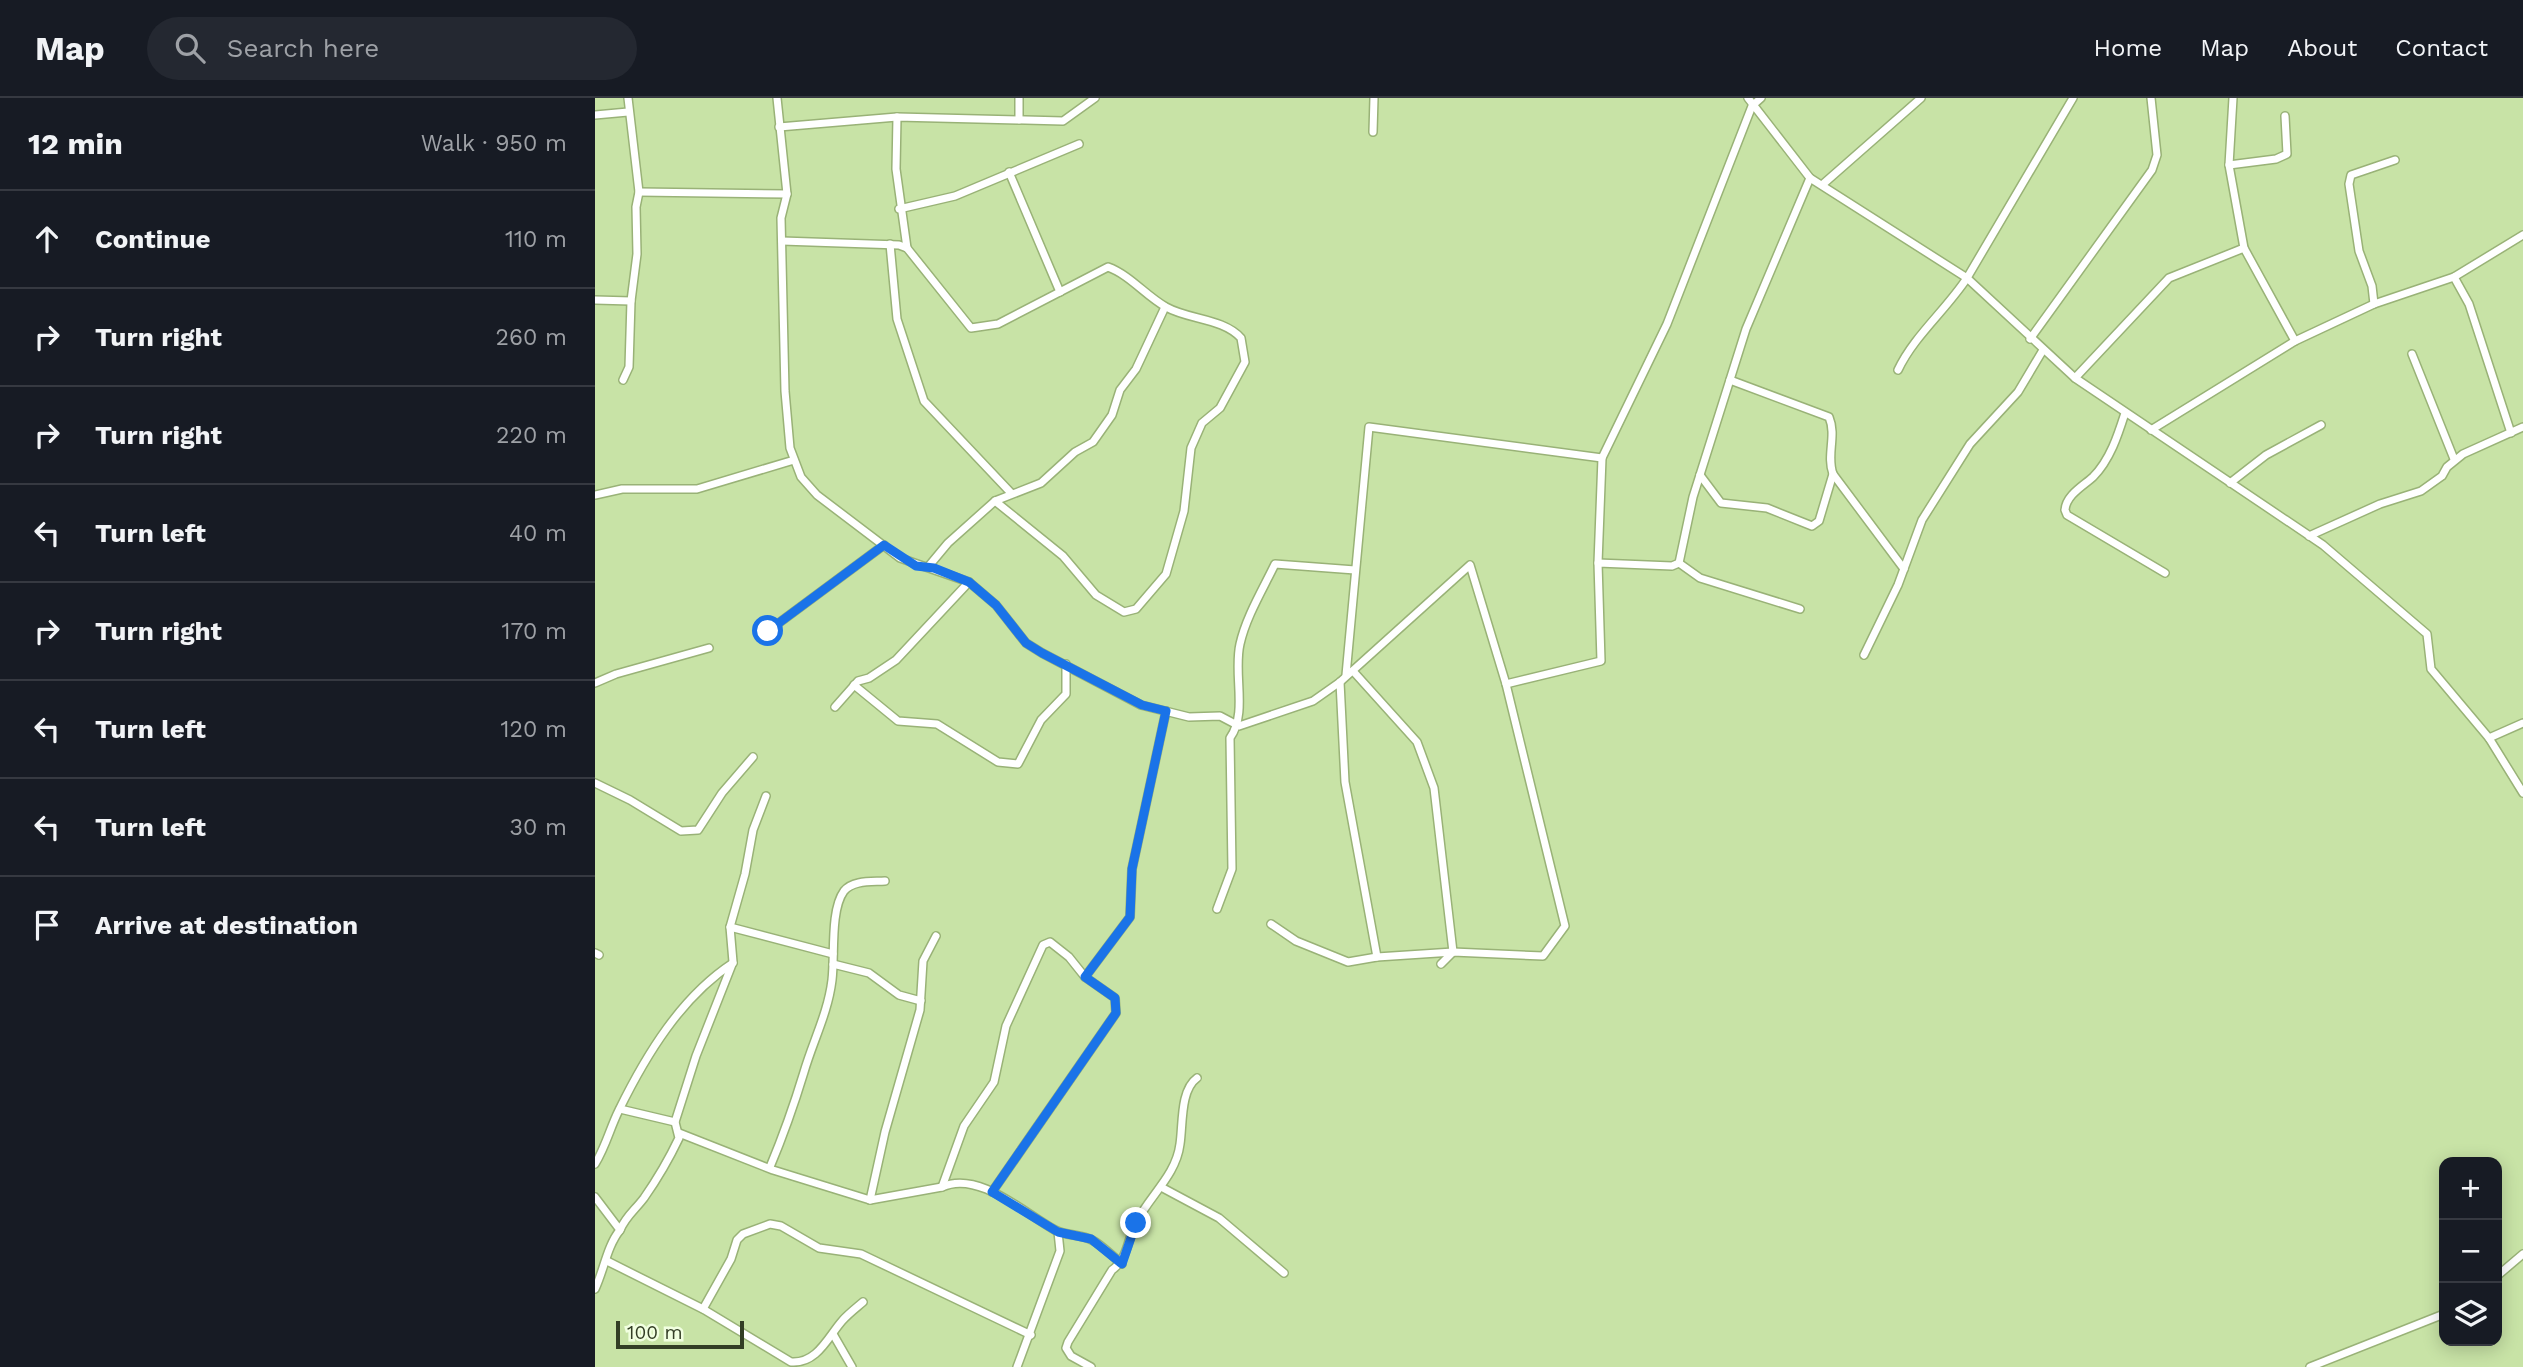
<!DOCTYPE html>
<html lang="en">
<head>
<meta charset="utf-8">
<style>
  :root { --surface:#171b24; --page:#242831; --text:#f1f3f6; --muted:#9ea1a6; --line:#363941 }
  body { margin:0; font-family:"Work Sans",sans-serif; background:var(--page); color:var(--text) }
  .controls { position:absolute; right:21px; bottom:21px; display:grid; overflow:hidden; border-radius:14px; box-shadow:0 4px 18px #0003 }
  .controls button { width:63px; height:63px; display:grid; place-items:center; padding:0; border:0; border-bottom:2px solid var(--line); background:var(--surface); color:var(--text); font:35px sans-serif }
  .scale { position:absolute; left:21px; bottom:18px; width:128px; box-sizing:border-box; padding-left:7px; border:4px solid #333e25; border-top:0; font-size:19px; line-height:24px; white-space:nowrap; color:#333e25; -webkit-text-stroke:5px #f1ffe0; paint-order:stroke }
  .stop { position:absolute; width:21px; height:21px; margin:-16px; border:5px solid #1a73e8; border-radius:50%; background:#fff }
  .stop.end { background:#1a73e8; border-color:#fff; box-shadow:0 2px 7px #0008 }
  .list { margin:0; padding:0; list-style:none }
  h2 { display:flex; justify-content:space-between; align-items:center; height:91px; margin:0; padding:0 28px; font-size:30px }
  h2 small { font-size:23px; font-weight:400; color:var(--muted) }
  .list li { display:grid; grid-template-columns:46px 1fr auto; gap:21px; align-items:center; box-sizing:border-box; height:98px; padding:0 28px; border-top:2px solid var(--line) }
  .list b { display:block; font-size:26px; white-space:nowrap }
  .list em { font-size:23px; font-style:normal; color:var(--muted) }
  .icon { flex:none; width:38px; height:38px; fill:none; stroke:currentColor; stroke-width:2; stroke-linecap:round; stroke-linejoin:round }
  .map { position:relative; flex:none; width:1928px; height:1269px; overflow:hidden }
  header { display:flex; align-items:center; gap:42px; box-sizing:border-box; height:98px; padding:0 35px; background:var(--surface); border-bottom:2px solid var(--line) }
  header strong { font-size:33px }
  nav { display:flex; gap:38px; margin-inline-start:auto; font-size:24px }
  .search { width:490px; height:63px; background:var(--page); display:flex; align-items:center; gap:18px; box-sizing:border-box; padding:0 24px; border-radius:38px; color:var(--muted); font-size:26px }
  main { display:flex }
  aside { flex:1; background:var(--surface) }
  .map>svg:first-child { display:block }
</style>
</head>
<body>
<header>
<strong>Map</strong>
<div class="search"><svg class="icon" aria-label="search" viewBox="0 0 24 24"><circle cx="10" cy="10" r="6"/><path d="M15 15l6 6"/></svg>Search here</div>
<nav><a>Home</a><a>Map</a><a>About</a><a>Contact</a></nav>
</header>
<main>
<aside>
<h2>12 min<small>Walk · 950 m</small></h2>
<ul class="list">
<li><svg class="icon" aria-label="ahead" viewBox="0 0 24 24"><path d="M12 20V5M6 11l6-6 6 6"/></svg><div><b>Continue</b></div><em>110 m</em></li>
<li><svg class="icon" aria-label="right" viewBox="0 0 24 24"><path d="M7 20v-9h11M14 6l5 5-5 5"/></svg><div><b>Turn right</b></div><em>260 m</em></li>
<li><svg class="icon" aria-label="right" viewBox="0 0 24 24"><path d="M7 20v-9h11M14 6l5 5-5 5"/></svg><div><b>Turn right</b></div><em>220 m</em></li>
<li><svg class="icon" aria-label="left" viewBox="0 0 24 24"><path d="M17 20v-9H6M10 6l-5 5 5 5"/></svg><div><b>Turn left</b></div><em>40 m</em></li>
<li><svg class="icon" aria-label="right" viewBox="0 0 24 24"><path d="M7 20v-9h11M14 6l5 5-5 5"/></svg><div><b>Turn right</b></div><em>170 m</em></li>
<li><svg class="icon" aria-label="left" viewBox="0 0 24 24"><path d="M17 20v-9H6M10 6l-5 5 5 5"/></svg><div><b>Turn left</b></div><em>120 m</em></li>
<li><svg class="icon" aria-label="left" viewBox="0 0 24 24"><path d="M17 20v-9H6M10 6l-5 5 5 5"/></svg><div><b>Turn left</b></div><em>30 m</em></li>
<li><svg class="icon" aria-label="arrive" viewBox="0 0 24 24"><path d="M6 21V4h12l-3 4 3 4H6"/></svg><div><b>Arrive at destination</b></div></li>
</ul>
</aside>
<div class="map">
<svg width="1928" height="1269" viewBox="0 0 1928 1269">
  <rect width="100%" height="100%" fill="#c8e3a6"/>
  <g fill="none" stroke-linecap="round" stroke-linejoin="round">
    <g stroke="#99b277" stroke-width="10">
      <g id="street">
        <path d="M182 0 192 96 186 120 190 293 195 350 206 379 222 397 305 460 374 484 401 507 431 545 447 555 546 607 594 619 625 618 644 628 718 603 745 584 875 467 911 586 970 828 948 858 858 854 782 859 753 864 701 843 676 826"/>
        <path d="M424 0V22"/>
        <path d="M1153 0 1215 80 1372 180 1480 280 1728 447 1832 536 1836 571 1894 640 1928 695"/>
        <path d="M1638 0 1634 67 1649 150 1700 243"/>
        <path d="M0 17 33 14"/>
        <path d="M302 19 301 71 312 150"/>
        <path d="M184 29 302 19 468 23 500 0"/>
        <path d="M778 34 779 0"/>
        <path d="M1634 67 1681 61 1692 56 1690 18"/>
        <path d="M414 74 465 194"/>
        <path d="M1227 87 1326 0"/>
        <path d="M44 94 192 96"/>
        <path d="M304 111 360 98 484 46"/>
        <path d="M187 143 304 147 312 150 376 230 403 226 513 169C535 177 551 198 571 209 594 222 628 220 646 240L650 264 625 310 607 325 596 350 589 413 571 476 541 511 529 514 501 497 468 458 400 403"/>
        <path d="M295 146 302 221 329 303 416 395"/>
        <path d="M1859 179 1874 206 1916 335"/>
        <path d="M0 202 36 203"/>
        <path d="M1779 206 1777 188 1764 153 1754 86 1756 77 1800 62"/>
        <path d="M1435 241 1557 72 1562 57 1556 0"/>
        <path d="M1817 256 1859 361"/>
        <path d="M1303 272C1319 238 1351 212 1372 180L1478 0"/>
        <path d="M1480 280 1574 180 1649 150"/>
        <path d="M28 282 34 269 36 203 42 156 41 109 44 94 33 0"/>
        <path d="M1135 282 1234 319C1242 338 1231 357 1238 376L1309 471"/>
        <path d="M1530 315C1523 337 1515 362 1498 379 1488 388 1471 397 1470 412L1472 417 1570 475"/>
        <path d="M1556 332 1700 243 1779 206 1859 179 1928 137"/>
        <path d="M1105 377 1126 405 1172 410 1217 428 1224 423 1238 376"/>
        <path d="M1635 385 1671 357 1726 327"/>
        <path d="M0 397 27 391H102L199 362"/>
        <path d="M1714 438 1785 406 1826 393 1847 378 1852 369 1868 356 1928 329"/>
        <path d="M1003 465 1007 360 1072 226 1157 8 1166 0"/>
        <path d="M1084 465 1105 480 1205 511"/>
        <path d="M333 469 353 445 400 403 446 385 480 354 498 344 517 317 525 292 541 271 570 209"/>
        <path d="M173 533 289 447"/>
        <path d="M1269 557 1303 487 1327 422 1375 346 1423 294 1448 252"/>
        <path d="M758 573 822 644 839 690 858 854 846 866"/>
        <path d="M751 577 774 329 1007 360"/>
        <path d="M745 584 750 684 782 859"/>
        <path d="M0 585 21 576 114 550"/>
        <path d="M911 586 1006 563 1003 465 1077 468 1084 465 1098 399 1151 231 1215 80"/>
        <path d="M259 587 303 623 342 626 403 664 423 666 446 622 471 596V566"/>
        <path d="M240 609 263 583 274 580 301 562 374 484"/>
        <path d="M1894 640 1928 625"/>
        <path d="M0 685 35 702 86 733 103 732 127 695 158 659"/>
        <path d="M622 811 637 771 635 640C653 615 638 576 645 546 651 519 668 491 680 466L760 472"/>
        <path d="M135 829 238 856"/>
        <path d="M0 855 4 857"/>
        <path d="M238 866 274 875 304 897 326 903"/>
        <path d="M490 879 535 819 537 771 571 613"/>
        <path d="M25 1011 80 1024"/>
        <path d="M84 1035 178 1072 275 1102 347 1089C383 1072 429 1115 460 1132 471 1138 486 1136 497 1142 507 1147 517 1158 527 1166"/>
        <path d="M0 1066C11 1048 15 1030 24 1012 51 957 86 899 138 865"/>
        <path d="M175 1069C188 1038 199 1007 209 974 218 943 233 915 237 882 240 858 235 812 249 793 258 782 277 784 290 783"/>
        <path d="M347 1089 369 1028 399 984 411 928 448 847 455 844 474 859 490 879 520 900 521 915 397 1094"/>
        <path d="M566 1089 624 1120 689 1175"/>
        <path d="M0 1099 25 1132C12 1148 9 1172 0 1191"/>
        <path d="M275 1102 290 1034 325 912 328 863 341 838"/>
        <path d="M25 1132C31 1118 40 1112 49 1100 63 1080 74 1061 84 1040L80 1024 101 958 138 864 135 829 150 776 158 732 171 698"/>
        <path d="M12 1163 108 1211 196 1264C222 1266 233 1239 247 1223 253 1216 261 1210 268 1204"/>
        <path d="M1902 1178 1928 1156"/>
        <path d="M108 1211 136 1161 142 1142 148 1136 175 1126 186 1128 224 1150 266 1156 436 1237"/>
        <path d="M238 1236 257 1269"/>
        <path d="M422 1269 465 1153 463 1134"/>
        <path d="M496 1269 476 1258 471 1250 473 1244 517 1172C533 1161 532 1142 541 1125 554 1098 581 1078 585 1046 588 1027 585 992 602 980"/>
        <path d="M1715 1269 1849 1216"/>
      </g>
    </g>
    <use href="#street" stroke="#fff" stroke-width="7"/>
  </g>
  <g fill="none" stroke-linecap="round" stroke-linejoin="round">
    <path stroke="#1a73e8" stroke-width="9" d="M173 533 289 447 321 468 339 470 374 484 401 507 431 545 447 555 547 607 571 613 537 771 535 819 490 879 520 900 521 915 397 1094 463 1134 496 1141 527 1166 541 1125"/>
  </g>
</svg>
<div class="controls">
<button>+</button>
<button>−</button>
<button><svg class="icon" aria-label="layers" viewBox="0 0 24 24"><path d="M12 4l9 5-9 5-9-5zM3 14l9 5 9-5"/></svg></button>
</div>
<div class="scale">100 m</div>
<div class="stop" style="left:173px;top:533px"></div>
<div class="stop end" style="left:541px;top:1125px"></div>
</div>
</main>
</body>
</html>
